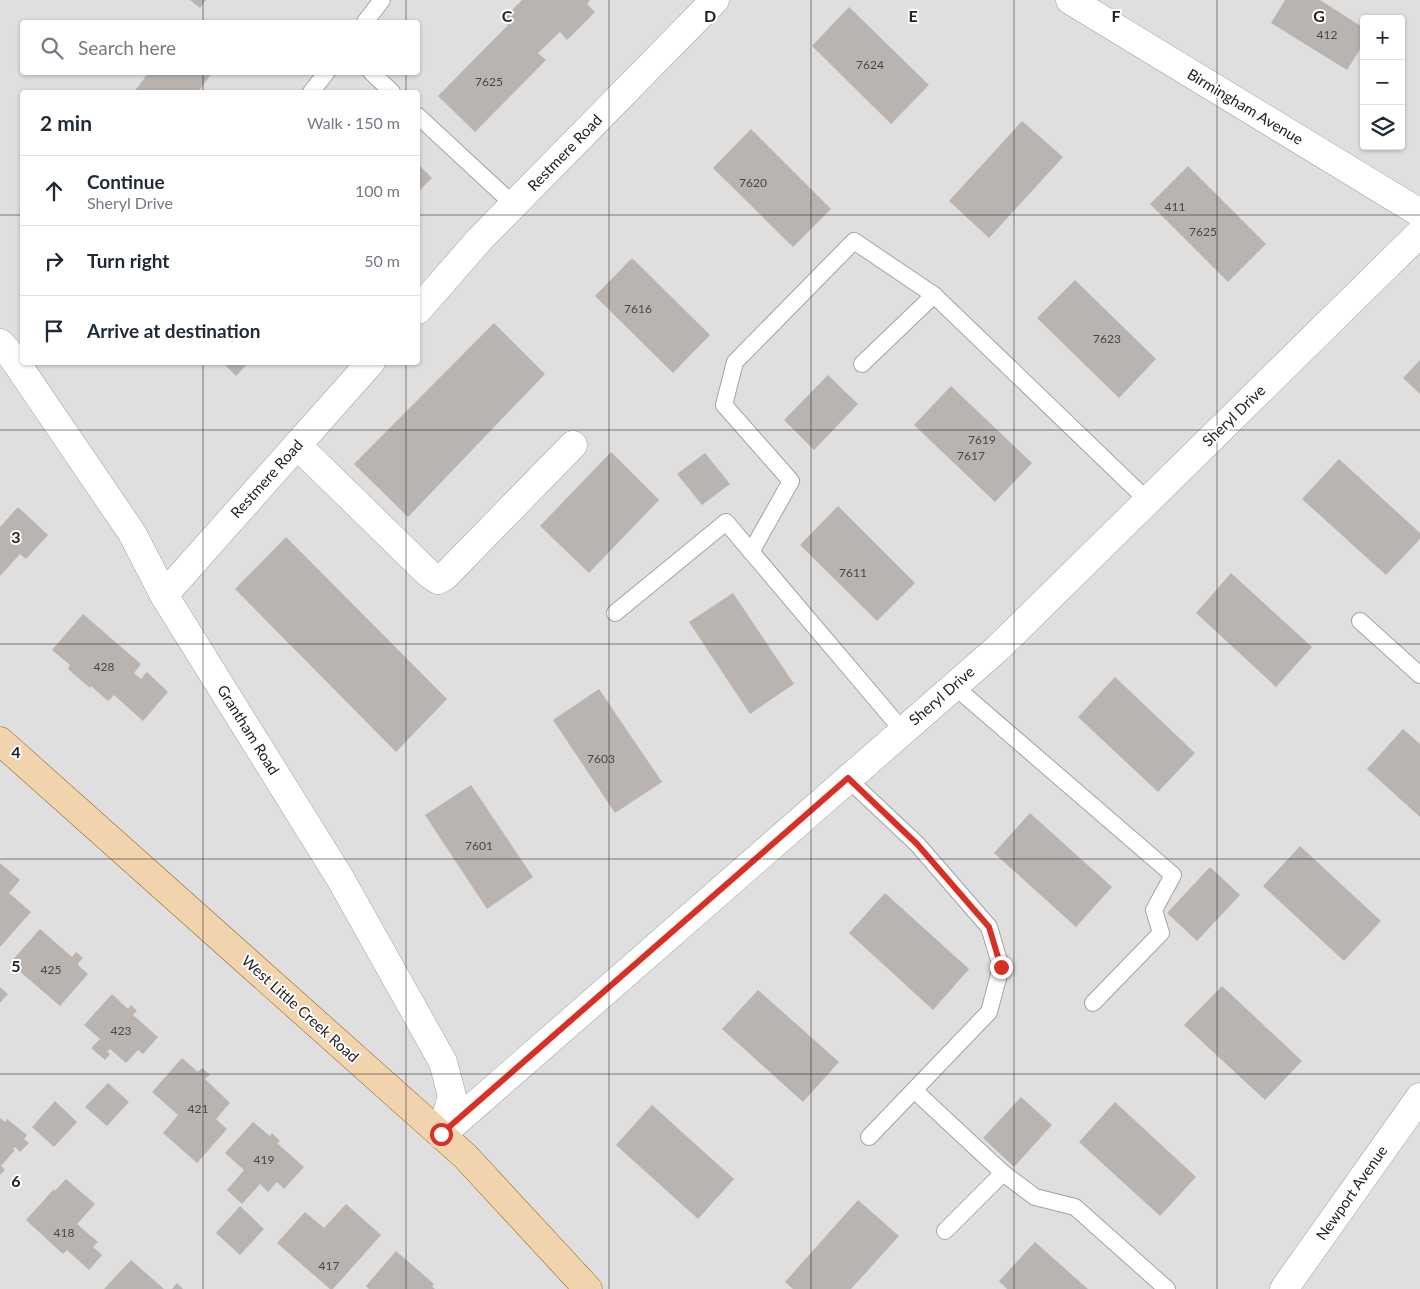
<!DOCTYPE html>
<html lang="en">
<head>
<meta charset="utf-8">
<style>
  :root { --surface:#fff; --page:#f2f2f3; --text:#1f2937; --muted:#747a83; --line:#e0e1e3 }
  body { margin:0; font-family:Lato,sans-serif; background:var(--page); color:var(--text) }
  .controls { position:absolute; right:15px; top:15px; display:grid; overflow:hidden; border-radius:5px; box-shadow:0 1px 4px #0004 }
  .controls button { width:45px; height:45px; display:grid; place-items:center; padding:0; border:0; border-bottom:1px solid var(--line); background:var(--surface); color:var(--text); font:25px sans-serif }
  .stop { position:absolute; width:15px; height:15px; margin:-11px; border:4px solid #d93025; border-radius:50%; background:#fff }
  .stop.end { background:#d93025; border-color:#fff; box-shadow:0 1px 5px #0008 }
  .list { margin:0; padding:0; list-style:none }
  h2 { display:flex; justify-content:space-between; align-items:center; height:65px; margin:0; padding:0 20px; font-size:21px }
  h2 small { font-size:16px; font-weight:400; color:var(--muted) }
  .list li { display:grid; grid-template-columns:32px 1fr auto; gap:15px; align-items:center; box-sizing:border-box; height:70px; padding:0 20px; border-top:1px solid var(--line) }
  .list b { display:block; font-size:19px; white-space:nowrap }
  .list p { margin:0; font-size:16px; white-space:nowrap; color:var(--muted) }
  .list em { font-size:16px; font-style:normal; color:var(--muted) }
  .icon { flex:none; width:28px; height:28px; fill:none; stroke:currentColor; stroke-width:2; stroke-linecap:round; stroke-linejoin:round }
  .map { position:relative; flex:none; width:1420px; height:1289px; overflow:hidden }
  .search { position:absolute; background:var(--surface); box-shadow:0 1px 4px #0004; left:20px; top:20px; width:400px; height:55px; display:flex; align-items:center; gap:12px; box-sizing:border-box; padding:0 18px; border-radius:5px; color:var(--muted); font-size:19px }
  .panel { position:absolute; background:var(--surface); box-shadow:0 1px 4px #0004; left:20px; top:90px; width:400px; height:275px; border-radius:5px }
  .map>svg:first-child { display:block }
</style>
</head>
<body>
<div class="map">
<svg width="1420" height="1289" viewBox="0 0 1420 1289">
  <rect width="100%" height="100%" fill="#f1eeea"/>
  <path fill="#e0dfdf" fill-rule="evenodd" d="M0 0H1420V1289H0ZM1364 19H1401V146H1364ZM22 22H418V72H22ZM22 92H418V362H22Z"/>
  <g fill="#bab4b0">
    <path d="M190 0H206L200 8Z"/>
    <path d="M522 0H590L587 4 595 12 567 40 560 32 538 53 546 60 475 132 438 96 508 25 502 20Z"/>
    <path d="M1285 0H1320L1364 28V43L1347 70 1271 23Z"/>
    <path d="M849 7 929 85 891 124 812 46Z"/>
    <path d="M149 72H213L198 92H134Z"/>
    <path d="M1022 121 1063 157 989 238 949 201Z"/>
    <path d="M751 129 831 209 793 247 713 168Z"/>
    <path d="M418 164 432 178 418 192Z"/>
    <path d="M1188 166 1266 244 1228 282 1150 204Z"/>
    <path d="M632 258 710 335 673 373 595 296Z"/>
    <path d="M1075 280 1156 359 1119 398 1037 318Z"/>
    <path d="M494 323 545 374 408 517 354 464Z"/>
    <path d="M1420 360V394L1403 378Z"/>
    <path d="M222 362H249L236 376Z"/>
    <path d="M828 375 858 404 814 450 784 420Z"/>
    <path d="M951 386 1032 463 995 502 914 425Z"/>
    <path d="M611 452 659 500 589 573 540 526Z"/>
    <path d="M705 453 730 484 702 505 677 474Z"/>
    <path d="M1339 459 1420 533V539L1386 575 1302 499Z"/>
    <path d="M838 506 915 583 877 621 800 545Z"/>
    <path d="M18 507 48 535 26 559 20 554 0 576V527Z"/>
    <path d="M286 537 447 699 396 752 235 589Z"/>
    <path d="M1231 573 1312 647 1276 687 1196 613Z"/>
    <path d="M733 593 794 684 750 714 689 622Z"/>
    <path d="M83 614 141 664 134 673 141 679 147 672 168 692 143 721 114 695 108 701 91 686 90 688 68 669 70 665 52 650Z"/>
    <path d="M1115 677 1195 753 1158 792 1078 717Z"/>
    <path d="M599 689 662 782 615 813 553 720Z"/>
    <path d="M1403 729 1420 744V817L1367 769Z"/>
    <path d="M471 785 533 877 487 909 425 815Z"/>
    <path d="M1030 813 1112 887 1076 927 994 853Z"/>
    <path d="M1300 846 1381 921 1344 961 1263 886Z"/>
    <path d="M0 863 20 880 9 893 31 912 0 947Z"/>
    <path d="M1210 867 1240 895 1197 941 1167 913Z"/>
    <path d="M885 893 969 969 933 1010 849 933Z"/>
    <path d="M40 929 72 957 76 952 83 958 78 963 79 964 78 965 88 974 60 1006 10 963Z"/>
    <path d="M1222 986 1302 1061 1265 1100 1184 1025Z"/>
    <path d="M0 987 8 994 0 1003Z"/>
    <path d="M758 990 839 1062 803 1102 722 1029Z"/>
    <path d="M112 994 128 1009 131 1005 137 1011 133 1015 158 1037 143 1054 138 1050 126 1063 110 1049 107 1052 110 1054 105 1060 91 1048 100 1039 84 1025Z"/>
    <path d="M182 1058 198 1072 202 1068 210 1075 205 1079 230 1103 216 1119 227 1129 197 1163 163 1133 178 1115 152 1092Z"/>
    <path d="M108 1083 129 1102 107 1126 85 1107Z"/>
    <path d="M1021 1097 1052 1125 1014 1167 983 1138Z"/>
    <path d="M55 1101 77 1122 54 1147 32 1127Z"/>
    <path d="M1115 1102 1196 1177 1160 1216 1079 1142Z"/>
    <path d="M652 1105 734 1179 698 1219 616 1145Z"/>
    <path d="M0 1118 5 1122 7 1119 27 1135 24 1139 29 1143 20 1152 15 1147 13 1149 15 1150 1 1166 5 1170 0 1175Z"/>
    <path d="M253 1122 270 1136 272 1133 280 1141 277 1143 304 1167 284 1189 277 1182 268 1192 260 1184 242 1204 227 1190 244 1170 225 1153Z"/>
    <path d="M66 1179 95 1204 77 1224 98 1242 93 1247 102 1255 89 1270 67 1250 63 1254 26 1220 54 1189 55 1191Z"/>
    <path d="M858 1200 899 1236 851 1289H793L785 1282Z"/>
    <path d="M346 1204 381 1235 333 1289H330L277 1243 305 1212 324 1228Z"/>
    <path d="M240 1206 264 1229 240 1255 216 1233Z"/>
    <path d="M1035 1242 1088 1289H1007L999 1281Z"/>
    <path d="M396 1251 434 1284 432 1286 435 1289H369L366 1286Z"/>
    <path d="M131 1260 164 1289H104Z"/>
    <path d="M177 1283 183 1289H172Z"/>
  </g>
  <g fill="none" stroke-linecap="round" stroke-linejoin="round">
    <g stroke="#a3a3a3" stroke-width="18">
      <g id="service">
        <path d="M365 22 382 0"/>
        <path d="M371 72 392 92"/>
        <path d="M311 92 327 72"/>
        <path d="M418 116 514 205"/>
        <path d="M862 364 934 295 1148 501"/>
        <path d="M751 552 791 481 724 405 735 362 854 241 934 295"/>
        <path d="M615 613 726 522 903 731"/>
        <path d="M1360 621 1420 675"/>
        <path d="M954 686 1173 875 1154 910 1161 933 1093 1003"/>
        <path d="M848 779 917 844 989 927 1001 967 989 1012 869 1137"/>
        <path d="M914 1090 1003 1173"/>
        <path d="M945 1231 1003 1173 1035 1197 1075 1207 1167 1289"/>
      </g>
    </g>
    <g stroke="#a3a3a3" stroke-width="29">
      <g id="minor">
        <path d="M1070 0 1420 213"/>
        <path d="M418 310 480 239 715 0"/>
        <path d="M0 343 11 355 132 533 164 595 340 878 443 1062 452 1096 441 1135"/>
        <path d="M297 445 428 573 438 580 445 576 573 445"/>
        <path d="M164 595 371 362"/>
        <path d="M441 1135 998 648 1420 233"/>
        <path d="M1284 1289 1420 1097"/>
      </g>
    </g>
    <g stroke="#8c6213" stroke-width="29">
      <path id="primary" d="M0 741 465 1156 588 1289"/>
    </g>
    <use href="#service" stroke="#fff" stroke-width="16"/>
    <use href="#minor" stroke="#fff" stroke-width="28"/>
    <use href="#primary" stroke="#f1d3ae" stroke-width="28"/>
  </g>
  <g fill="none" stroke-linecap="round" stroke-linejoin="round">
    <path stroke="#d93025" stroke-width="6" d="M441 1134 848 778 917 844 989 927 1001 967"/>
  </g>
  <path fill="none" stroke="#222" stroke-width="1" stroke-opacity="0.55" d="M203 0V22M406 0V22M609 0V1289M811 0V1289M1014 0V1289M1217 0V1289M203 72V92M406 72V92M0 215H22M418 215H1420M203 362V1289M406 362V1289M0 430H1420M0 644H1420M0 859H1420M0 1074H1420"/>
  <g text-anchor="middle" stroke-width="4" stroke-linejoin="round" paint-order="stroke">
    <g font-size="12" fill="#484646">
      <text x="1327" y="39">412</text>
      <text x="870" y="69">7624</text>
      <text x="489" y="86">7625</text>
      <text x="753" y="187">7620</text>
      <text x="1175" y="211">411</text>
      <text x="1203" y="236">7625</text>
      <text x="638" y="313">7616</text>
      <text x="1107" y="343">7623</text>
      <text x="982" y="444">7619</text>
      <text x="971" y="460">7617</text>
      <text x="853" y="577">7611</text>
      <text x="104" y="671">428</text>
      <text x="601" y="763">7603</text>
      <text x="479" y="850">7601</text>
      <text x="51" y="974">425</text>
      <text x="121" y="1035">423</text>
      <text x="198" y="1113">421</text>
      <text x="264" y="1164">419</text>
      <text x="64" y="1237">418</text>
      <text x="329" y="1270">417</text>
    </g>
    <g font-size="15" fill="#222" stroke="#fff">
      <text transform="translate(1245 107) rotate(31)" y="5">Birmingham Avenue</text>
      <text transform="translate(565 153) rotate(-46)" y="5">Restmere Road</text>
      <text transform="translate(1234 416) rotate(-44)" y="5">Sheryl Drive</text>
      <text transform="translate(267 479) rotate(-48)" y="5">Restmere Road</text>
      <text transform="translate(942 696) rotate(-41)" y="5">Sheryl Drive</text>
      <text transform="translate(248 730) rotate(58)" y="5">Grantham Road</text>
      <text transform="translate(300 1009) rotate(42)" y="5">West Little Creek Road</text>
      <text transform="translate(1352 1193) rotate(-55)" y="5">Newport Avenue</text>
    </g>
  </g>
  <g font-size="16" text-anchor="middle" font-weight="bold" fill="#222" stroke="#fff" stroke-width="4" stroke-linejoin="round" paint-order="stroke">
    <text x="507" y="22">C</text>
    <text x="710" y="22">D</text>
    <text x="913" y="22">E</text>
    <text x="1116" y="22">F</text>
    <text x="1319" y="22">G</text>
    <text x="16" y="543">3</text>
    <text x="16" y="758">4</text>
    <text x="16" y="972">5</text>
    <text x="16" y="1187">6</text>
  </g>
</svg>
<div class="controls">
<button>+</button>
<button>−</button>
<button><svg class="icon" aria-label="layers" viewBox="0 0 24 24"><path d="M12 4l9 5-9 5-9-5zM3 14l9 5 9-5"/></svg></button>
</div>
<div class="stop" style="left:441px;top:1134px"></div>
<div class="stop end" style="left:1001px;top:967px"></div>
<div class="search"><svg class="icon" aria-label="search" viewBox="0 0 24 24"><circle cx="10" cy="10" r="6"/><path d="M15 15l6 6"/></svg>Search here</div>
<section class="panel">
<h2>2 min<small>Walk · 150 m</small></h2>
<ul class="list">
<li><svg class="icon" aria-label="ahead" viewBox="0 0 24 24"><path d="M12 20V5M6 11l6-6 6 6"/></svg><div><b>Continue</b><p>Sheryl Drive</p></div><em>100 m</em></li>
<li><svg class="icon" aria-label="right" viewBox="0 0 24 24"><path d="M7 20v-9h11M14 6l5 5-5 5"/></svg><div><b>Turn right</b></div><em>50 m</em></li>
<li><svg class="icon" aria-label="arrive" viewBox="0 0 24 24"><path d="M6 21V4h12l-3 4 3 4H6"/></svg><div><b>Arrive at destination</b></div></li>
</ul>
</section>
</div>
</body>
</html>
